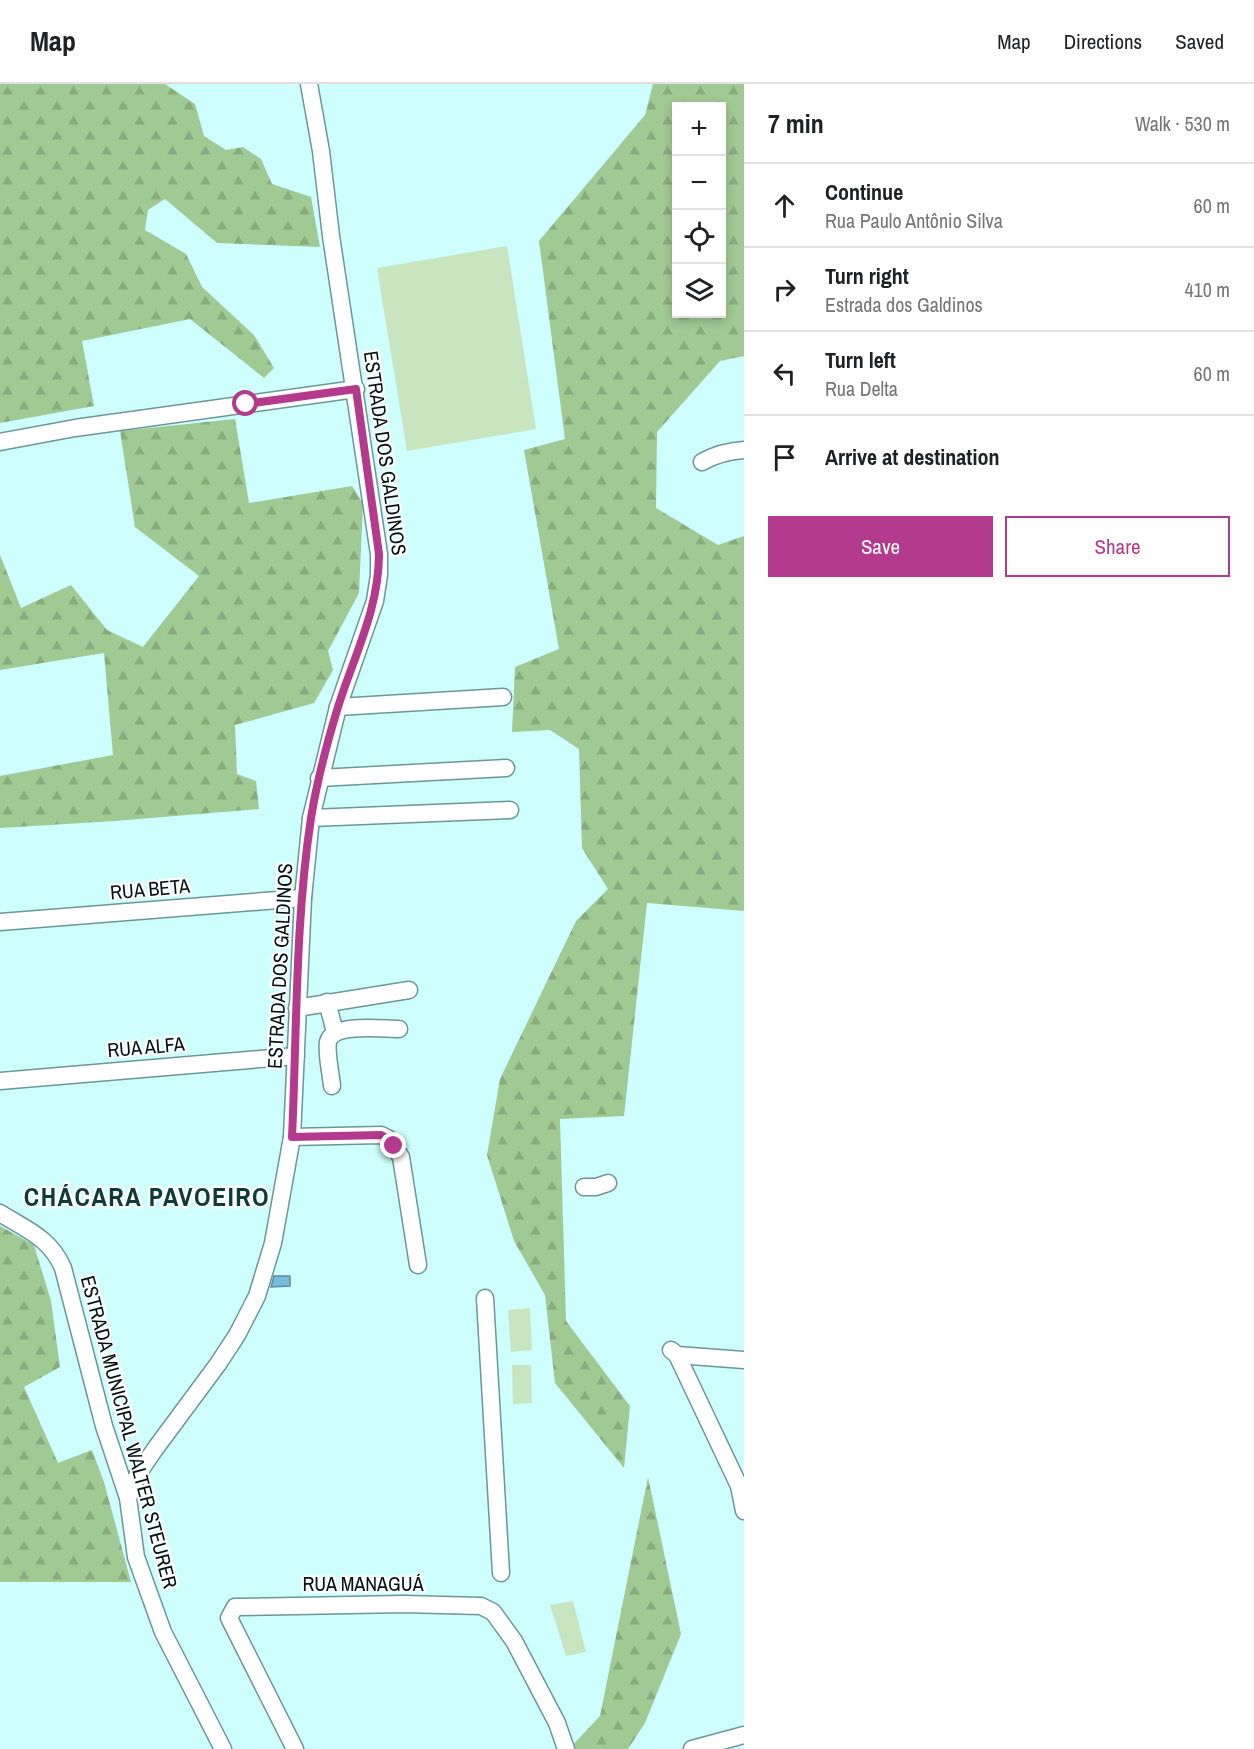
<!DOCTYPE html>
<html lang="en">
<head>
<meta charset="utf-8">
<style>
  :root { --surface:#fff; --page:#f2f2f2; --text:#202124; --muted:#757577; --line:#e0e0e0; --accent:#b43a8d }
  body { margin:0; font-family:"Archivo Narrow",sans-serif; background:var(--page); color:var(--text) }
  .controls { position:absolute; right:18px; top:18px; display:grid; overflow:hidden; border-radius:0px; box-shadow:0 3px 9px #0003 }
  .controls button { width:54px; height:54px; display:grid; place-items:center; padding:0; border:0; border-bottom:2px solid var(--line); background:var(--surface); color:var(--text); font:30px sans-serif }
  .stop { position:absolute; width:18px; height:18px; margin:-14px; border:4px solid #b43a8d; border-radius:50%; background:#fff }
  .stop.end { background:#b43a8d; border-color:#fff; box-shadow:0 2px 6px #0008 }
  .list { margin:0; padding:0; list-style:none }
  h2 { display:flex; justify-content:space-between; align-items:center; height:78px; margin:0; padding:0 24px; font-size:26px }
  h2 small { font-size:20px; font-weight:400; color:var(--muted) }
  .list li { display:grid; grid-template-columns:39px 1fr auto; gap:18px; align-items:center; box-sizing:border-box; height:84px; padding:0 24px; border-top:2px solid var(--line) }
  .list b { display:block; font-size:22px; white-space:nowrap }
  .list p { margin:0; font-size:20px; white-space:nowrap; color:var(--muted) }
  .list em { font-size:20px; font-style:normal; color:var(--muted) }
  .actions { display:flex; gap:12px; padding:18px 24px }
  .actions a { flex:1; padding:14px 0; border:2px solid var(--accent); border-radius:0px; text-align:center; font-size:21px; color:var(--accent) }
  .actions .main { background:var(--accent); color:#fff }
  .icon { flex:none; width:33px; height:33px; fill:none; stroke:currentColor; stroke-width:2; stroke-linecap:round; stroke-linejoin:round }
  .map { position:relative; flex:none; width:744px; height:1665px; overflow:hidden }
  header { display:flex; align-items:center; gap:36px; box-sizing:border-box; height:84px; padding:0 30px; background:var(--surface); border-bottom:2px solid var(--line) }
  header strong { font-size:28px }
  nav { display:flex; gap:33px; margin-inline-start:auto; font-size:21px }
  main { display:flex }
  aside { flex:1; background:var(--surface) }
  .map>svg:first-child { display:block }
</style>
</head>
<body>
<header>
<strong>Map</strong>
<nav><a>Map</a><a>Directions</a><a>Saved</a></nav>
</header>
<main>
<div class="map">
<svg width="744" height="1665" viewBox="0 0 744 1665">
  <defs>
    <pattern id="forest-firs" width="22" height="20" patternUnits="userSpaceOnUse" patternTransform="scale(1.5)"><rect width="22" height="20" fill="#a1c994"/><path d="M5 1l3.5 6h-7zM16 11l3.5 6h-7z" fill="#89ac7f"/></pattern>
  </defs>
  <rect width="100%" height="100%" fill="#cefefe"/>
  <g fill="#c8e5bf">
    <path d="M507 162 536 345 407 367 377 184Z"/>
    <path d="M530 1224 532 1266 511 1268 508 1226Z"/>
    <path d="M512 1281H531L532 1319 513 1320Z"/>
    <path d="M573 1517 586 1568 566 1572 550 1521Z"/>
  </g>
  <g fill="url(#forest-firs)" fill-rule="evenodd">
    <path d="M0 0H165L195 20 204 52 226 66 243 63 261 75 272 100 311 113 320 163 217 159 165 115 148 126 145 146 186 170 202 203 254 251 274 284 264 294 190 235 82 257 94 322 0 339Z"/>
    <path d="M653 0H744V272L720 277 657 348 656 424 718 461 744 452V827L647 819 624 1032 560 1035 566 1237 630 1322 624 1384 555 1299 545 1211 514 1157 487 1071 500 995 576 837 608 805 582 764 579 665 550 646 512 648 515 583 559 565 524 366 565 355 539 157 645 31ZM676 22H722V230H676Z"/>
    <path d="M235 335 249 419 352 402 363 419 359 509 328 567 333 586 314 619 235 641 237 690 256 697 259 725 115 737 0 744V692L113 671 104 569 0 586V471L21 524 71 501 107 546 143 563 199 492 135 443 120 347Z"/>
    <path d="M0 1142 34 1161 51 1217 60 1283 24 1303 58 1379 92 1366 104 1398 131 1498H0Z"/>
    <path d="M648 1393 681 1550 645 1639 628 1665H569L600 1632Z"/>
  </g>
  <path fill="#75bedb" stroke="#648a9a" stroke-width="1.5" d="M274 1192H290V1202L271 1203Z"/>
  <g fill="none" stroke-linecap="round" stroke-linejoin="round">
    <g stroke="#6b9798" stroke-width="19">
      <g id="minor">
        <path d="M0 358 75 344 356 305"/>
        <path d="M702 378C716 370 728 367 744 366"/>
        <path d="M338 623 503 613"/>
        <path d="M319 694 506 684"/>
        <path d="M311 734 510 726"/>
        <path d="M0 838 303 814"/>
        <path d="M327 918 335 948"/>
        <path d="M297 924 409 906"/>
        <path d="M0 997 296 972"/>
        <path d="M332 1002C331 991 326 968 328 958 333 938 383 945 399 945"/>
        <path d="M292 1053 381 1051 389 1055 401 1073 418 1181"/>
        <path d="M584 1103H596L608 1099"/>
        <path d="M0 1129C27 1146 50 1154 63 1184L104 1342 128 1414 136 1473 163 1548 223 1665"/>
        <path d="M485 1214 501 1489"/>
        <path d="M671 1266 677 1271 744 1276"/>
        <path d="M677 1271 739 1402 744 1427"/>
        <path d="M128 1414 138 1390 155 1365 218 1280 237 1251 257 1212 273 1159 292 1053 303 814 311 734 338 623 375 517 379 491V470L331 152 321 67 309 0"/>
        <path d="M295 1665 229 1534 235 1523 404 1520 481 1522 493 1528 514 1557 557 1639 566 1665"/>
        <path d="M692 1665 744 1651"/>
      </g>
    </g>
    <use href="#minor" stroke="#fff" stroke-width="16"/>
  </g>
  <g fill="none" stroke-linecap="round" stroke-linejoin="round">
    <path stroke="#b43a8d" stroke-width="8" d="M246 320 356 305 379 470C379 525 354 572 338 623 327 659 317 697 311 734 295 839 297 947 292 1053L381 1051 389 1055 394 1062"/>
  </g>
  <g text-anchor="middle" stroke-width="4.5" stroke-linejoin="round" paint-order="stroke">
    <g font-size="20" fill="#021212" stroke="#fff">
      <text transform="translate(385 369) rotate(82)" y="7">ESTRADA DOS GALDINOS</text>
      <text transform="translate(150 805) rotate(-5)" y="7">RUA BETA</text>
      <text transform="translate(280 882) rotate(-87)" y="7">ESTRADA DOS GALDINOS</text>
      <text transform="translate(146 963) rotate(-5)" y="7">RUA ALFA</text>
      <text transform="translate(129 1348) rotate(75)" y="7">ESTRADA MUNICIPAL WALTER STEURER</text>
      <text x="363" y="1507">RUA MANAGUÁ</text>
    </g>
    <g font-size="26" font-weight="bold" letter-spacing="1.5" fill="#0d3b3c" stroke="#fff">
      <text x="147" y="1122">CHÁCARA PAVOEIRO</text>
    </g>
  </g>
</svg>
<div class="controls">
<button>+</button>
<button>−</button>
<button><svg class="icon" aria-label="locate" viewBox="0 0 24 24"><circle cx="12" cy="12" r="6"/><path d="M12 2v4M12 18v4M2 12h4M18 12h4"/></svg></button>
<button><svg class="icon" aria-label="layers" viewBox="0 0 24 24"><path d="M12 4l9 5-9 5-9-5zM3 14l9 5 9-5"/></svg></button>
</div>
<div class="stop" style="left:246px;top:320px"></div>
<div class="stop end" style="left:394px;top:1062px"></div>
</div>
<aside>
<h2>7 min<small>Walk · 530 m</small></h2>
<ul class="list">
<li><svg class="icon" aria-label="ahead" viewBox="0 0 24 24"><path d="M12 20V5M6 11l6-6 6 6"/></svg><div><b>Continue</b><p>Rua Paulo Antônio Silva</p></div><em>60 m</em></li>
<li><svg class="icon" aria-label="right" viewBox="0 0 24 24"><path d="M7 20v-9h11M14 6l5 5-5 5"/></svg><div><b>Turn right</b><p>Estrada dos Galdinos</p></div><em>410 m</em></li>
<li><svg class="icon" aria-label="left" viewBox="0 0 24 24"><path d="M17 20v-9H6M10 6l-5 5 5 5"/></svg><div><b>Turn left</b><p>Rua Delta</p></div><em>60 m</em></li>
<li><svg class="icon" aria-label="arrive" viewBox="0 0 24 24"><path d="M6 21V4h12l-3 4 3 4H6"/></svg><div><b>Arrive at destination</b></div></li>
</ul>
<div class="actions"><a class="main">Save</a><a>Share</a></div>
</aside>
</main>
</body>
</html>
